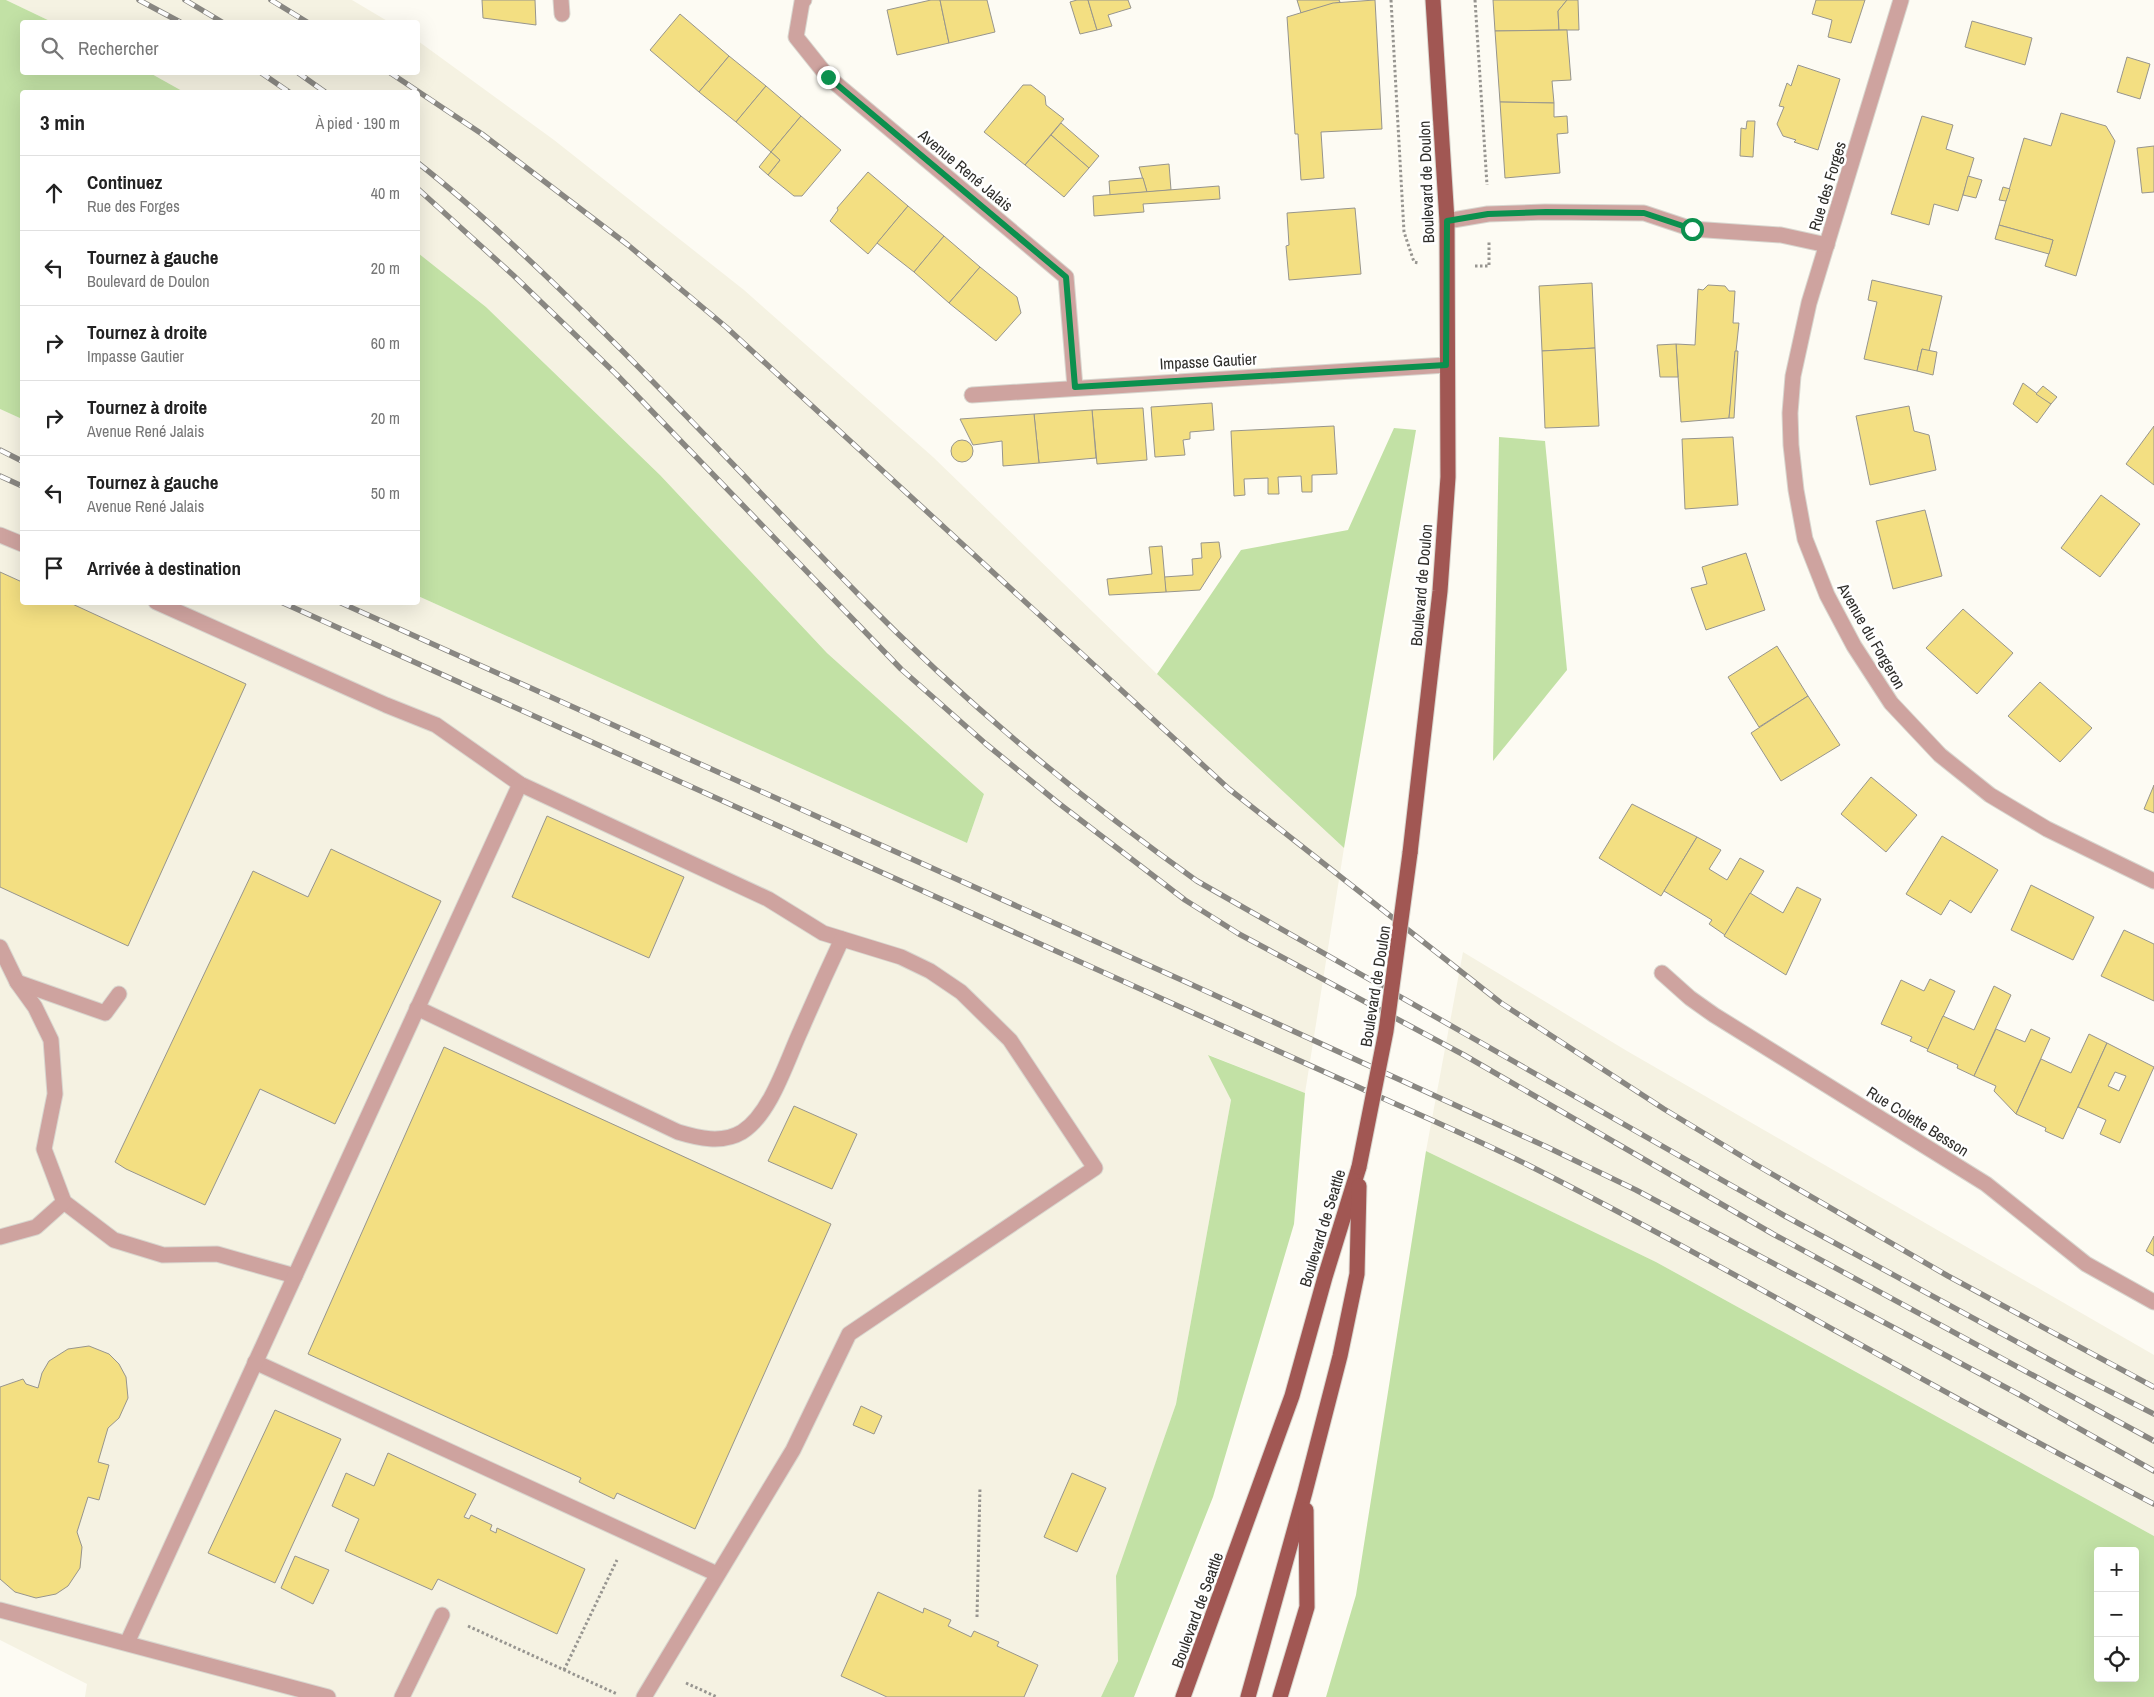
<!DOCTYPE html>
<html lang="fr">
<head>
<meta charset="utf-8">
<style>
  :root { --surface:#fff; --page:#f6f6f6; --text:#222; --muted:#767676; --line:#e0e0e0 }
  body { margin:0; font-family:"Archivo Narrow",sans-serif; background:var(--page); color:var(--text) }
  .controls { position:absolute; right:15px; bottom:15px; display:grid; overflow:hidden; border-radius:5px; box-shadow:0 5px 20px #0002 }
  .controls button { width:45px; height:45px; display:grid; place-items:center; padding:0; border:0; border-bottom:1px solid var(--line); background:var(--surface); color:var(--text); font:25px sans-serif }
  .stop { position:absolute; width:15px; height:15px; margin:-11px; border:4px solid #0b904e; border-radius:50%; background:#fff }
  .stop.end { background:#0b904e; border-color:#fff; box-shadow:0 1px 5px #0008 }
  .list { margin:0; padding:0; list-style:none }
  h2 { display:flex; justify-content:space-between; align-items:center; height:65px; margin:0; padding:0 20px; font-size:21px }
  h2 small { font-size:16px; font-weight:400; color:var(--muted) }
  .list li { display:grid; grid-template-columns:32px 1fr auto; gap:15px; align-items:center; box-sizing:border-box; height:75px; padding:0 20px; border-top:1px solid var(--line) }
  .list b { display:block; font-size:19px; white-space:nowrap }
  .list p { margin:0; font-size:16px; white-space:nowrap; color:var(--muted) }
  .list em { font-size:16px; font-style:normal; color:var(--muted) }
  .icon { flex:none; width:28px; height:28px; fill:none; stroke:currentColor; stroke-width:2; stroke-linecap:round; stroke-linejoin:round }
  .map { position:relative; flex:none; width:2154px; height:1697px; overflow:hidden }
  .search { position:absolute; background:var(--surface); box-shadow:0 5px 20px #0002; left:20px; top:20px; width:400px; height:55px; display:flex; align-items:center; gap:12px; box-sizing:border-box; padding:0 18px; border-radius:5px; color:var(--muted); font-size:19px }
  .panel { position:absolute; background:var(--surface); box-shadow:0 5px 20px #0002; left:20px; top:90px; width:400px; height:515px; border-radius:5px }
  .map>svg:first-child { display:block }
</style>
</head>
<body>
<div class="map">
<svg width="2154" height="1697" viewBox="0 0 2154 1697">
  <rect width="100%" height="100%" fill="#fdfbf3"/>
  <g fill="#f5f2e2">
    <path d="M6 0H352L389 22H52Z"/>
    <path d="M418 41 554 140 744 290 933 457 1157 674 1344 848 1305 1093 1209 1055 1231 1100 1176 1404 1117 1576 1118 1661 1101 1697H85L87 1684 0 1640V409L22 419V602H418V596L967 843 984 794 827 653 660 475 486 307 418 253V92H184L150 73 418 72Z"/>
    <path d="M1463 952 1627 1051 2154 1355V1536L1656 1262 1426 1151Z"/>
  </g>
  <g fill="#c2e1a5" fill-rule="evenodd">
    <path d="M0 0H6L52 22H22V72L150 73 184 92H22V419L0 409Z"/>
    <path d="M418 253 486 307 660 475 827 653 984 794 967 843 418 596Z"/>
    <path d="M1394 428 1416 430 1344 848 1157 674 1241 550 1348 530Z"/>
    <path d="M1499 437 1545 441 1567 670 1493 761Z"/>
    <path d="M1208 1055 1305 1093 1294 1224 1213 1497 1134 1697H1101L1118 1661 1116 1576 1176 1404 1231 1100Z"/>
    <path d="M1426 1151 1656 1262 2154 1536V1697H1326L1356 1595ZM2098 1551H2135V1678H2098Z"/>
  </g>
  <g fill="#f3df82" stroke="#97958d" fill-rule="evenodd">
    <path d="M482 0H535L536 25 483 18Z"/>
    <path d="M931 0H940L949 43 897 55 887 10Z"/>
    <path d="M940 0H987L995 32 949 43Z"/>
    <path d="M1077 0H1088L1097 30 1080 34 1070 2Z"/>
    <path d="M1088 0H1128L1131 8 1108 15 1112 26 1097 30Z"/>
    <path d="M1297 0H1339L1340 2 1301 13Z"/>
    <path d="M1375 0 1382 129 1321 132 1324 178 1301 180 1298 134H1295L1287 17 1333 3Z"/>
    <path d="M1493 0H1567L1558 11 1559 30 1495 31Z"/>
    <path d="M1567 0H1578L1579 30H1559L1558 11Z"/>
    <path d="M1816 0H1865L1851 43 1828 37 1832 20 1812 14Z"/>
    <path d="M680 14 729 56 699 92 650 50Z"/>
    <path d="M1972 21 2032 38 2025 65 1965 47Z"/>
    <path d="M1567 30 1571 80 1552 81 1554 103 1500 102 1495 31Z"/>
    <path d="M729 56 766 86 736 122 699 92Z"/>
    <path d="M2127 57 2150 64 2140 99 2117 92Z"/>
    <path d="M1798 65 1840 79 1818 150 1794 142 1796 140 1783 136 1777 124 1784 107 1779 106 1787 83 1791 86Z"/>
    <path d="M1023 85H1031L1045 96 1046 105 1064 119 1025 165 984 132Z"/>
    <path d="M766 86 801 116 771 152 736 122Z"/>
    <path d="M1500 102 1554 103V117L1567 116 1568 133 1557 134 1560 173 1505 178Z"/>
    <path d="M2061 113 2106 126 2115 141 2076 276 2045 266 2053 240 1999 225 2024 138 2051 146Z"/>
    <path d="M801 116 841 150 802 196H794L768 175 780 160 771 152Z"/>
    <path d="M1922 116 1953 125 1946 149 1974 158 1958 211 1934 204 1929 225 1891 214Z"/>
    <path d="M1747 121H1755L1753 157 1740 156 1741 128 1746 129Z"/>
    <path d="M1061 123 1099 156 1089 168 1051 135Z"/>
    <path d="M1051 135 1089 168 1064 197 1025 165Z"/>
    <path d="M2154 146V192L2142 193 2137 148Z"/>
    <path d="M771 152 780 160 768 175 759 167Z"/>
    <path d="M1169 164 1171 190 1147 192 1139 167Z"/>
    <path d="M868 172 908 206 868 254 830 221 838 210 837 208Z"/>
    <path d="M1968 176 1982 180 1976 198 1963 195Z"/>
    <path d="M1143 178 1147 192 1110 195 1109 181Z"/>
    <path d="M1219 186 1220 199 1143 204 1144 212 1094 216 1093 196Z"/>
    <path d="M2003 187 2010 189 2006 201 1999 200Z"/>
    <path d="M908 206 944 236 914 272 877 243Z"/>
    <path d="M1355 208 1361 274 1289 280 1286 246 1289 245 1287 213Z"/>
    <path d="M1999 225 2053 240 2049 254 1995 239Z"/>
    <path d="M944 236 980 267 949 303 914 272Z"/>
    <path d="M980 267 1017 297 1021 313 996 341 949 303Z"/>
    <path d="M1872 280 1942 296 1929 351 1922 349 1917 371 1864 359 1877 302 1868 300Z"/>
    <path d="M1592 283 1595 348 1542 351 1539 286Z"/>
    <path d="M1708 285 1725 286 1729 291H1735L1733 323H1739L1729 418 1681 422 1676 344 1695 345 1698 289 1703 290Z"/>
    <path d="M1676 344 1678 377H1660L1657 345Z"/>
    <path d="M1595 348 1599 426 1545 428 1542 351Z"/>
    <path d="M1922 349 1937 352 1933 375 1917 371Z"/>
    <path d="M1735 351H1738L1734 418H1729Z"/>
    <path d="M2023 383 2051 404 2037 423 2013 404Z"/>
    <path d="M2043 386 2057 397 2051 404 2036 394Z"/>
    <path d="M1212 403 1214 430 1190 432V439L1183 440 1185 455 1155 457 1151 407Z"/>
    <path d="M1909 406 1914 431 1929 435 1936 470 1870 485 1856 416Z"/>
    <path d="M1143 408 1147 460 1097 464 1092 410Z"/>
    <path d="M1092 410 1096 458 1039 463 1034 414Z"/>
    <path d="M1034 414 1039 463 1003 466 1002 441 973 445 960 419Z"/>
    <path d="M1334 426 1337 474 1312 475V492H1302L1301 476 1278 477 1279 494H1268V478L1244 479 1245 495 1234 496 1231 431Z"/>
    <path d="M2154 426V485L2126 464Z"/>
    <path d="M1733 437 1738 505 1685 509 1682 439Z"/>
    <circle cx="962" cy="451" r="11"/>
    <path d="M2101 495 2140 524 2100 577 2061 548Z"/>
    <path d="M1925 510 1942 576 1893 589 1876 521Z"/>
    <path d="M1219 542 1221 557 1200 590 1166 592 1164 577 1193 575 1192 559 1202 558 1201 543Z"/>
    <path d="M1162 546 1166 592 1109 595 1107 579 1152 574 1149 547Z"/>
    <path d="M1746 553 1765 610 1706 630 1691 588 1707 584 1702 567Z"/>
    <path d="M0 572 22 582V602H68L246 684 128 946 0 887Z"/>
    <path d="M1963 609 2013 653 1977 694 1926 648Z"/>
    <path d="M1777 646 1808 696 1759 727 1728 677Z"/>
    <path d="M2040 682 2092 728 2060 762 2008 716Z"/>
    <path d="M1808 696 1840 745 1781 781 1751 733Z"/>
    <path d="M1871 777 1917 815 1886 852 1841 814Z"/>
    <path d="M2154 785V813L2144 809Z"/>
    <path d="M1632 804 1697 837 1661 896 1599 858Z"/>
    <path d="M547 816 684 877 649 958 512 897Z"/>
    <path d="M1942 836 1998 870 1971 913 1950 900 1941 915 1906 894Z"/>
    <path d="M1697 837 1721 850 1709 869 1727 880 1740 858 1764 871 1725 935 1709 924 1712 920 1664 891Z"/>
    <path d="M331 849 441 901 335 1124 260 1089 205 1205 126 1169 115 1162 253 871 308 897Z"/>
    <path d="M2031 885 2094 917 2073 960 2011 930Z"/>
    <path d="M1797 887 1821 899 1786 975 1724 936 1750 893 1783 913Z"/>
    <path d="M2124 930 2154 944V1001L2101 976Z"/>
    <path d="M1930 979 1955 991 1928 1049 1910 1041 1912 1037 1881 1024 1901 980 1924 991Z"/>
    <path d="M1994 986 2011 995 1974 1076 1957 1068 1958 1065 1927 1051 1943 1016 1974 1030Z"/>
    <path d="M1996 1029 2025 1042 2031 1029 2050 1038 2016 1114 1994 1091 1996 1086 1974 1076Z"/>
    <path d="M2089 1034 2107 1043 2063 1139 2045 1131 2046 1128 2016 1114 2041 1059 2071 1073Z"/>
    <path d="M2107 1043 2154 1067 2120 1143 2100 1134 2106 1120 2078 1107ZM2115 1072 2126 1076 2119 1091 2108 1086Z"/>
    <path d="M444 1047 831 1224 695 1529 617 1493 614 1499 579 1482 581 1478 308 1354Z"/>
    <path d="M794 1106 857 1134 832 1189 768 1161Z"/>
    <path d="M2154 1236V1256L2146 1251Z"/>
    <path d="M89 1346 109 1354 119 1364 126 1377 128 1398 119 1418 108 1428 98 1462 109 1465 99 1500 88 1497 77 1532 82 1547 80 1568 68 1586 56 1594 36 1598 15 1592 0 1579V1387L23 1379 26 1384 38 1388 42 1373 49 1361 68 1349Z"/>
    <path d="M861 1406 882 1416 874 1434 853 1425Z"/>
    <path d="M275 1410 341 1439 275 1583 208 1553Z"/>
    <path d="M388 1453 476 1494 464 1517 469 1519 471 1515 492 1525 490 1530 496 1533 497 1528 585 1569 557 1634 438 1579 432 1590 345 1551 359 1519 332 1506 346 1473 374 1486Z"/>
    <path d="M1072 1473 1106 1488 1077 1552 1044 1537Z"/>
    <path d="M295 1556 329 1570 313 1604 281 1588Z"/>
    <path d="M878 1592 923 1613 924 1608 951 1620 948 1626 971 1637 974 1631 999 1642 997 1646 1038 1665 1024 1697H887L841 1676Z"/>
  </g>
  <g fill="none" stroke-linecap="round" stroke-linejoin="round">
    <g stroke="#d8d6cf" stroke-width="17">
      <g id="minor">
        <path d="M561 0 562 14"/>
        <path d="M804 0 802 2 796 37 828 77 1066 277 1075 387"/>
        <path d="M1901 0 1809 303 1793 376 1790 413 1791 445 1796 490 1805 539 1827 595 1854 646 1891 703 1940 755 1990 795 2047 829 2154 881"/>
        <path d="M1447 221 1488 214 1545 212 1644 213 1692 229 1781 235 1827 245"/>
        <path d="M972 395 1446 365"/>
        <path d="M0 535 22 544"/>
        <path d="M156 602 386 705 436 725 520 784 768 899 823 933 901 957 930 971 961 992 1010 1040 1095 1168 849 1334 793 1450 644 1697"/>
        <path d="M0 947 17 982 35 1007 51 1040 55 1094 44 1149 64 1202 114 1240 163 1255 217 1254 295 1276"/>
        <path d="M1662 973 1690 998 1714 1015 1986 1184 2086 1264 2154 1302"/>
        <path d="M17 982 105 1013 119 994"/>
        <path d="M417 1008 678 1132C698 1138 722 1144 742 1132 771 1114 787 1060 801 1030 814 1000 828 969 842 939"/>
        <path d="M0 1237 36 1227 64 1202"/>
        <path d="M255 1362 717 1574"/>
        <path d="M0 1610 328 1697"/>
        <path d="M127 1643 520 784"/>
        <path d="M402 1697 442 1615"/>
      </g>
    </g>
    <g stroke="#d8d6cf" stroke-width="17">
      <g id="major">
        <path d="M1410 853 1440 591 1448 477 1447 221 1433 0"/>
        <path d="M1183 1697 1292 1396 1325 1277 1359 1167"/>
        <path d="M1248 1697 1305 1492 1340 1356 1357 1274 1359 1186"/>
        <path d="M1280 1697 1307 1607 1306 1510"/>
      </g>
    </g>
    <g stroke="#979590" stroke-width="3" stroke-dasharray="2.5 2.5" stroke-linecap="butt">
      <path d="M1391 0 1404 232 1414 262 1419 263"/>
      <path d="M1475 0 1487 185"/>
      <path d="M1475 266H1489V242"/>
      <path d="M977 1617 980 1487"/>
      <path d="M468 1626 617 1694"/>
      <path d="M564 1670 617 1560"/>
      <path d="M686 1683 717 1697"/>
    </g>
    <use href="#minor" stroke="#cea39f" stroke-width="15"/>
    <use href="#major" stroke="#a15753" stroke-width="15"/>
    <g stroke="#898782" stroke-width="5.5">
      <g id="rail">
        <path d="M139 0 180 22"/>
        <path d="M185 0 222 22"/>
        <path d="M271 0 307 22"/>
        <path d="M260 72 289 92"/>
        <path d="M297 72 325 92"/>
        <path d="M389 72 482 134 628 245 726 327 1229 789 1501 1003 1664 1109 1753 1163 1948 1276 2154 1387"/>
        <path d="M418 163C473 206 526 256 576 305 673 399 765 499 859 595 963 701 1076 795 1197 881L1785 1216 2076 1374 2154 1414"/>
        <path d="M418 189 513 275 616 374 901 669 986 744 1057 802 1185 900 1239 934 1464 1055 1773 1234 2154 1441"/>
        <path d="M0 450 22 461"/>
        <path d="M0 476 22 486"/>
        <path d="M281 602 1358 1087C1415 1113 1474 1138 1530 1166 1741 1273 1944 1396 2154 1504"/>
        <path d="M339 602 1186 982 1547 1147 1636 1190 2020 1395 2154 1471"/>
      </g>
    </g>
    <use href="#rail" stroke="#fff" stroke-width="4" stroke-dasharray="11" stroke-linecap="butt"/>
    <g stroke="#d8d6cf" stroke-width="17" stroke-linecap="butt">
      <path id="major-bridge" d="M1359 1167 1386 1031 1410 853"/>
    </g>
    <use href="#major-bridge" stroke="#a15753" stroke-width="15"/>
  </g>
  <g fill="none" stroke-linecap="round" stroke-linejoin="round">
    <path stroke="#0b904e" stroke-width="6" d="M828 77 1066 277 1075 387 1446 365 1447 221 1488 214 1546 212 1644 213 1692 229"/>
  </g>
  <g text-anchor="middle" stroke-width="5" stroke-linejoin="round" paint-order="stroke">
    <g font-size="16" fill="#2f2e2b" stroke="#fff">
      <text transform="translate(966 170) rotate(40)" y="6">Avenue René Jalais</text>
      <text transform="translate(1426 182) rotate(-92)" y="6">Boulevard de Doulon</text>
      <text transform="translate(1827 186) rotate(-73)" y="6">Rue des Forges</text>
      <text transform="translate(1208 361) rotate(-3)" y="6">Impasse Gautier</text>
      <text transform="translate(1421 585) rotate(-85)" y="6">Boulevard de Doulon</text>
      <text transform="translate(1872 636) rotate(60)" y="6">Avenue du Forgeron</text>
      <text transform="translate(1375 986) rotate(-81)" y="6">Boulevard de Doulon</text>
      <text transform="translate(1918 1121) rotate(32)" y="6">Rue Colette Besson</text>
      <text transform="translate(1322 1228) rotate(-73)" y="6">Boulevard de Seattle</text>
      <text transform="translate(1197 1610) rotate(-70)" y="6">Boulevard de Seattle</text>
    </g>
  </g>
</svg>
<div class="controls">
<button>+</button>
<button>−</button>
<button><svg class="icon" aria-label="locate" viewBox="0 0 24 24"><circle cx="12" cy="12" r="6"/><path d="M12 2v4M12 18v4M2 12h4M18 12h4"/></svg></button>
</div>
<div class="stop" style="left:1692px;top:229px"></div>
<div class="stop end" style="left:828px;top:77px"></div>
<div class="search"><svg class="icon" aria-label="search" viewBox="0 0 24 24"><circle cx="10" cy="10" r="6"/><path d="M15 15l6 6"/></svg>Rechercher</div>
<section class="panel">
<h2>3 min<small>À pied · 190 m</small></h2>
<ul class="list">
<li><svg class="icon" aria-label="ahead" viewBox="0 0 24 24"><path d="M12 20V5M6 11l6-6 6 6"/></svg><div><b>Continuez</b><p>Rue des Forges</p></div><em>40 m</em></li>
<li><svg class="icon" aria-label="left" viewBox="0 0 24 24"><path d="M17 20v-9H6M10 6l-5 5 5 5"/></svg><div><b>Tournez à gauche</b><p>Boulevard de Doulon</p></div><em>20 m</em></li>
<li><svg class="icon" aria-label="right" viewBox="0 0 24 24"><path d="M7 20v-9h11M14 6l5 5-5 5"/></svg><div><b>Tournez à droite</b><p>Impasse Gautier</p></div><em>60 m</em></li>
<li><svg class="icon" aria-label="right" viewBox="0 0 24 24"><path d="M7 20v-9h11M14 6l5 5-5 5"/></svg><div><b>Tournez à droite</b><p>Avenue René Jalais</p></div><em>20 m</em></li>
<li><svg class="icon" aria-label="left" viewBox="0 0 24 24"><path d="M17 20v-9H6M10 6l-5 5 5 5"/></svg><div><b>Tournez à gauche</b><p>Avenue René Jalais</p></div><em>50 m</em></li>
<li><svg class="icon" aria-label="arrive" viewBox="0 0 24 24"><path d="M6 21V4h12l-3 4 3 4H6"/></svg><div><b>Arrivée à destination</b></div></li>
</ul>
</section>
</div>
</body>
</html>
